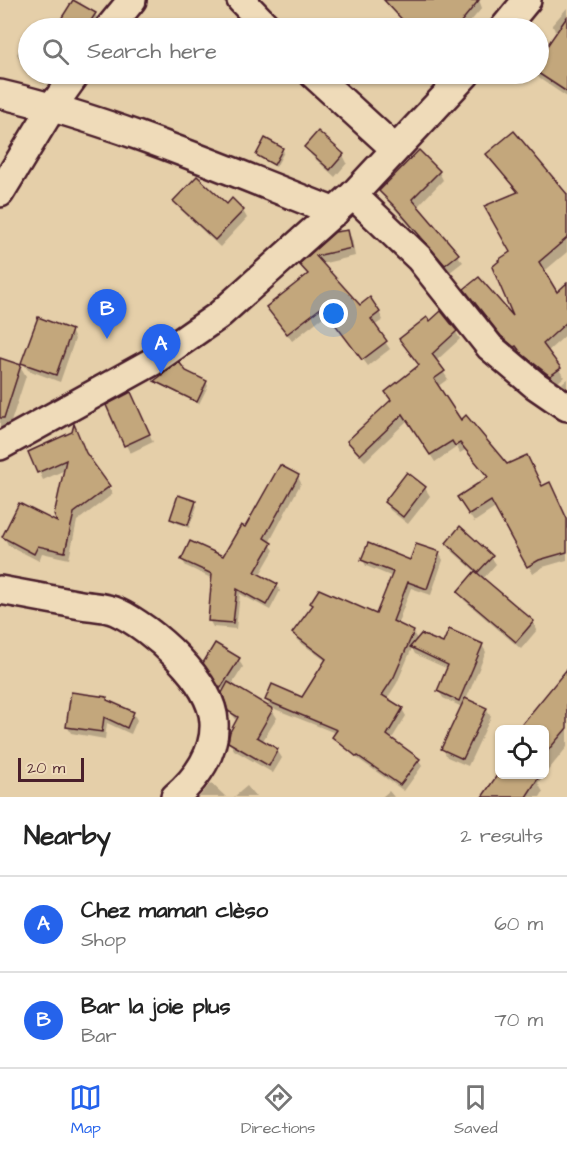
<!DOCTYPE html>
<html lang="en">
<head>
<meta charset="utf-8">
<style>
  :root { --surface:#fff; --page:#f2f2f2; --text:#222; --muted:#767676; --line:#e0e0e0; --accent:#2563eb }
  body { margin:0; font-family:"Architects Daughter",sans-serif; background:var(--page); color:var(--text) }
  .controls { position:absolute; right:18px; bottom:18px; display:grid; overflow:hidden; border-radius:9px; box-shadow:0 2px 4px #0004 }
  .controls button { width:54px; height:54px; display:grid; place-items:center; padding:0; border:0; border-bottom:2px solid var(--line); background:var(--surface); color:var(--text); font:30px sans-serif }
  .scale { position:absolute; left:18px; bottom:15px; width:66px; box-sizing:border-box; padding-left:6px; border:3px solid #4a1f2b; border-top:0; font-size:16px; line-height:21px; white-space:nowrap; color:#4a1f2b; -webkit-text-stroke:4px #efdbb9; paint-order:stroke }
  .you { position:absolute; left:334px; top:314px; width:21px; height:21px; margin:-15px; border:4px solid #fff; border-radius:50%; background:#1a73e8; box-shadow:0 0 0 9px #1a73e833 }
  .badge { display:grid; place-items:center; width:39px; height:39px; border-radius:50%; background:var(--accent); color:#fff; font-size:20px; font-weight:700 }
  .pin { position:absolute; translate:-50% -50px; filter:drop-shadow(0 2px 3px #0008) }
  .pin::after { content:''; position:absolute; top:32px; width:21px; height:18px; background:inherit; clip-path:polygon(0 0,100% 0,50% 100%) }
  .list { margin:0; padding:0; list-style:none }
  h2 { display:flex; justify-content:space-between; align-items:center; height:78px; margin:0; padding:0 24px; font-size:26px }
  h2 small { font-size:20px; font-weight:400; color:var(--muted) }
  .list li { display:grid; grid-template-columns:39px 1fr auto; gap:18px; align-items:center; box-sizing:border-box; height:96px; padding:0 24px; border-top:2px solid var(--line) }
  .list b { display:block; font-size:22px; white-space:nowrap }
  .list p { margin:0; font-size:20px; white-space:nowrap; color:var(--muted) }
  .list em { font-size:20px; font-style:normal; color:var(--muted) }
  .icon { flex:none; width:33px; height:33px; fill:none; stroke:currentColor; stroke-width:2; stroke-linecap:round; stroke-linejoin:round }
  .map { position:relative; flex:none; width:567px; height:797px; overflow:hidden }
  .search { position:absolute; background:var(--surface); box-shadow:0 2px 4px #0004; left:18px; right:18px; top:18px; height:66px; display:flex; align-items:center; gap:15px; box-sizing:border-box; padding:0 21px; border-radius:33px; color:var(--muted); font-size:22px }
  .sheet { height:270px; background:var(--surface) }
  nav { display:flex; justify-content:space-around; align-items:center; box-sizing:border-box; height:84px; border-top:2px solid var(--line); background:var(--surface); font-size:16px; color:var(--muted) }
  nav a { display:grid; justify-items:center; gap:3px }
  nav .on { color:var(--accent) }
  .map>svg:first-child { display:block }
</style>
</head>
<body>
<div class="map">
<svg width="567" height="797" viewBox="0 0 567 797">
  <rect width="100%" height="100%" fill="#e5cfa9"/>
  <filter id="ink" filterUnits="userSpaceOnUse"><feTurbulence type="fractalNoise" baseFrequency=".0167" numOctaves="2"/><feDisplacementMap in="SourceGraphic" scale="12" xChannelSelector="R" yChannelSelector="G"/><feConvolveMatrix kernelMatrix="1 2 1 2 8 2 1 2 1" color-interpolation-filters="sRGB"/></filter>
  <g filter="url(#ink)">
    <g fill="#0003">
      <path d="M383 0H479L482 8 465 28H409Z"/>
      <path d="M74 1 95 14 100 22 95 28H71L68 26 63 19Z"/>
      <path d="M567 8V97L540 79 536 74H538V62L557 34 552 25Z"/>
      <path d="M28 36V67L21 62 17 54Z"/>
      <path d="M39 74H52L48 80Z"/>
      <path d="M306 147 343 155 347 163 335 177 311 155Z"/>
      <path d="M282 149 284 152 276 167 260 158 258 155Z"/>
      <path d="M419 152 439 172 443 180 417 207 463 262 450 272 386 199 381 191Z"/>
      <path d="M488 154 567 195V252L509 301 518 194Z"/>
      <path d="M175 201 243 211 247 218 220 247 180 209Z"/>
      <path d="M348 231 352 239 355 256 321 264 360 307 379 312 383 320 374 326 390 349 368 366 328 313 292 341 272 314 309 275 301 264Z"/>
      <path d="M567 299V334L547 352 564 377 556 384 529 362 522 352 520 354 507 343 503 336Z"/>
      <path d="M430 323 456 332 460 339 436 361 448 379 437 387 461 423 507 466 542 487 567 520V560L543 567 533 574 497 507 474 522 463 505 489 479 465 450 460 453 457 447 435 462 408 420 365 461 353 449 349 441 392 401 421 366Z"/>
      <path d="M71 331 75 339 60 382 28 370 23 363Z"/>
      <path d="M0 360 20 366 26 376 8 431 0 428Z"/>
      <path d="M185 372 206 382 208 386 199 404 158 384 156 381Z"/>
      <path d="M567 379V389L562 383Z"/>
      <path d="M135 401 153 442 130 453 126 445Z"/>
      <path d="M30 452 88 459 113 494 77 521 69 559 42 553 39 561 8 545 4 537 60 525 65 470 43 480Z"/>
      <path d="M298 477 301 483 269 543 274 550 259 576 277 585 280 591 270 610 240 594 236 629 213 627 209 620 213 579 186 566 182 560 223 558 246 529Z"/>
      <path d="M425 488 430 496 408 524 390 510 386 502Z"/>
      <path d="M195 503 197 506 189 528 174 522 172 519Z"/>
      <path d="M447 543 491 557 496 564 483 579 533 622 537 630 521 649 464 600 459 592 476 572 452 551Z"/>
      <path d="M439 553 443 560 431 595 411 588 397 625 413 632 418 641 443 645H482L486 652 466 700 486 709 491 717 468 766 447 757 443 749 462 707 443 698 439 691 448 669 415 654 412 648 397 683 387 699 402 709 406 716 391 740 418 760 422 766 404 791 354 756 348 738 270 707 266 700 303 698 326 661 297 640 294 634 377 616 393 577 366 566 363 560 411 562Z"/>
      <path d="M238 659 243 667 231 686 272 710 277 718 262 742 277 750 282 758 273 773 234 750 230 742 237 721 229 710 224 692 210 671Z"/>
      <path d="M567 671V747L538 783 543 792 540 797H484L500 774H544V730H520Z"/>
      <path d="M108 702 133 713 137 720 131 734 107 723 105 739 71 733 67 726Z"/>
      <path d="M211 783 226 797H199Z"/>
      <path d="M247 786 256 797H234Z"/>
      <path d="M389 791 394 797H382Z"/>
    </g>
    <g fill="#c3a77c" stroke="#4a1f2b" stroke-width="1.5">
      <path d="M73 0 96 13 86 28H77L61 19Z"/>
      <path d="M384 0H479L456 28H410Z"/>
      <path d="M567 17V92L538 73V59Z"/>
      <path d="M318 131 344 154 330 170 304 147Z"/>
      <path d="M514 131 567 194V238L539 262 557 292 567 283V322L543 344 561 368 550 376 522 354 516 346 514 347 501 336 464 289 479 277 513 316 492 267 499 261 498 260 510 252 484 206 518 192 486 154Z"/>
      <path d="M265 138 283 148 274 165 256 155Z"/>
      <path d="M419 150 440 171 412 199 459 254 445 265 396 208 379 191Z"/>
      <path d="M197 176 227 204 232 198 244 210 215 240 173 201Z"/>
      <path d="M348 230 352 248 316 256 360 305 370 297 380 312 371 319 387 341 362 360 322 307 287 334 266 307 308 274 299 264 335 232Z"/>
      <path d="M441 311 457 331 432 354 445 371 434 379 461 420 466 415 507 464 527 455 542 486 550 482 567 519V552L539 560 527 567 491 501 469 515 457 497 488 477 460 443 455 446 452 441 430 455 403 414 360 455 347 441 391 400 385 392 419 365 399 339 427 317 430 321Z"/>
      <path d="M38 317 72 330 56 375 21 363Z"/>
      <path d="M0 358 21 365 4 418H0Z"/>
      <path d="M179 362 186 371 207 381 197 402 154 381Z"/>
      <path d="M131 392 150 434 124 446 106 405Z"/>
      <path d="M74 424 86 453 110 486 74 513 65 552 38 546 34 554 2 537 19 503 57 522 54 515 66 460 37 473 28 452 72 432Z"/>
      <path d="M280 465 299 475 264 538 272 543 255 572 278 584 266 605 237 589 233 623 208 621 212 574 181 560 190 541 223 556 241 525 245 527Z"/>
      <path d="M407 472 426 487 403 517 384 502Z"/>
      <path d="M178 495 196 501 188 525 170 519Z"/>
      <path d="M460 526 493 556 478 572 446 543Z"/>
      <path d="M368 543 410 560 416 544 440 552 427 589 408 582 393 621 414 631 394 677 382 695 403 708 387 735 420 759 400 785 358 756 357 757 332 737 337 730 265 700 272 684 302 697 326 659 292 633 313 605 310 603 319 589 376 614 393 572 361 560Z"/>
      <path d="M475 571 534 621 516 642 457 592Z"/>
      <path d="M449 629 483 644 459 701 437 691 448 665 410 647 421 634 443 643Z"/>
      <path d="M215 643 240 658 220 689 203 663Z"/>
      <path d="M567 669V728L544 755V729H518Z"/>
      <path d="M228 682 273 709 257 737 278 749 269 766 228 742 230 732 238 717 228 711 222 693Z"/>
      <path d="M71 692 107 697V700L134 712 127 728 104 717 102 732 66 727Z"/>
      <path d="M465 698 487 708 463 759 441 749Z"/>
      <path d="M498 774H541L526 797H482Z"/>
    </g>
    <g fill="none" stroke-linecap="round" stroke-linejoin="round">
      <g stroke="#4a1f2b" stroke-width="32">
        <g id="minor">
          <path d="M241 0 268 28"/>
          <path d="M109 28 132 0"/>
          <path d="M504 28 527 0"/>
          <path d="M313 74 395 149"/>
          <path d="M0 94C115 121 225 169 335 212"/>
          <path d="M0 193 53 106 76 74"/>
          <path d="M353 195 420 259 490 347 535 385 567 407"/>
          <path d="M0 446 152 362 218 316 353 195 466 74"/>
          <path d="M0 590C27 595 54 600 81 605 93 607 107 607 117 612 152 628 212 681 214 722 216 752 196 779 175 797"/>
        </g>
      </g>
      <use href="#minor" stroke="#efdbb9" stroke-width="27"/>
    </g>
  </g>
</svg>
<div class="controls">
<button><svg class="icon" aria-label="locate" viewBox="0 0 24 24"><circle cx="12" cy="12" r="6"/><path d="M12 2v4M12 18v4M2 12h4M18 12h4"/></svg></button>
</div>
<div class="scale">20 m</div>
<div class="you"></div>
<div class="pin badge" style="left:161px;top:374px">A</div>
<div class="pin badge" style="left:107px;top:339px">B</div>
<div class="search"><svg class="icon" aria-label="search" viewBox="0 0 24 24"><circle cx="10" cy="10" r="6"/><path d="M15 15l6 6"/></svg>Search here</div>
</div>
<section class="sheet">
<h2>Nearby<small>2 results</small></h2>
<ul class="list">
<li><span class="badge">A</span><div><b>Chez maman clèso</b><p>Shop</p></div><em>60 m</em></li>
<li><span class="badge">B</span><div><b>Bar la joie plus</b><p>Bar</p></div><em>70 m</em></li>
</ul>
</section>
<nav>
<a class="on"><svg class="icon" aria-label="map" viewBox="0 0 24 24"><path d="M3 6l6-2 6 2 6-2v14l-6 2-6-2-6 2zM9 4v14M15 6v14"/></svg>Map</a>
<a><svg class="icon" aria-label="directions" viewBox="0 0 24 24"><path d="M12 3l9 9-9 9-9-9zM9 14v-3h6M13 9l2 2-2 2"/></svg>Directions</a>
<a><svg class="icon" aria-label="saved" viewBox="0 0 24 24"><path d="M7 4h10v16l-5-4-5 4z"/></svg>Saved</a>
</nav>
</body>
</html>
